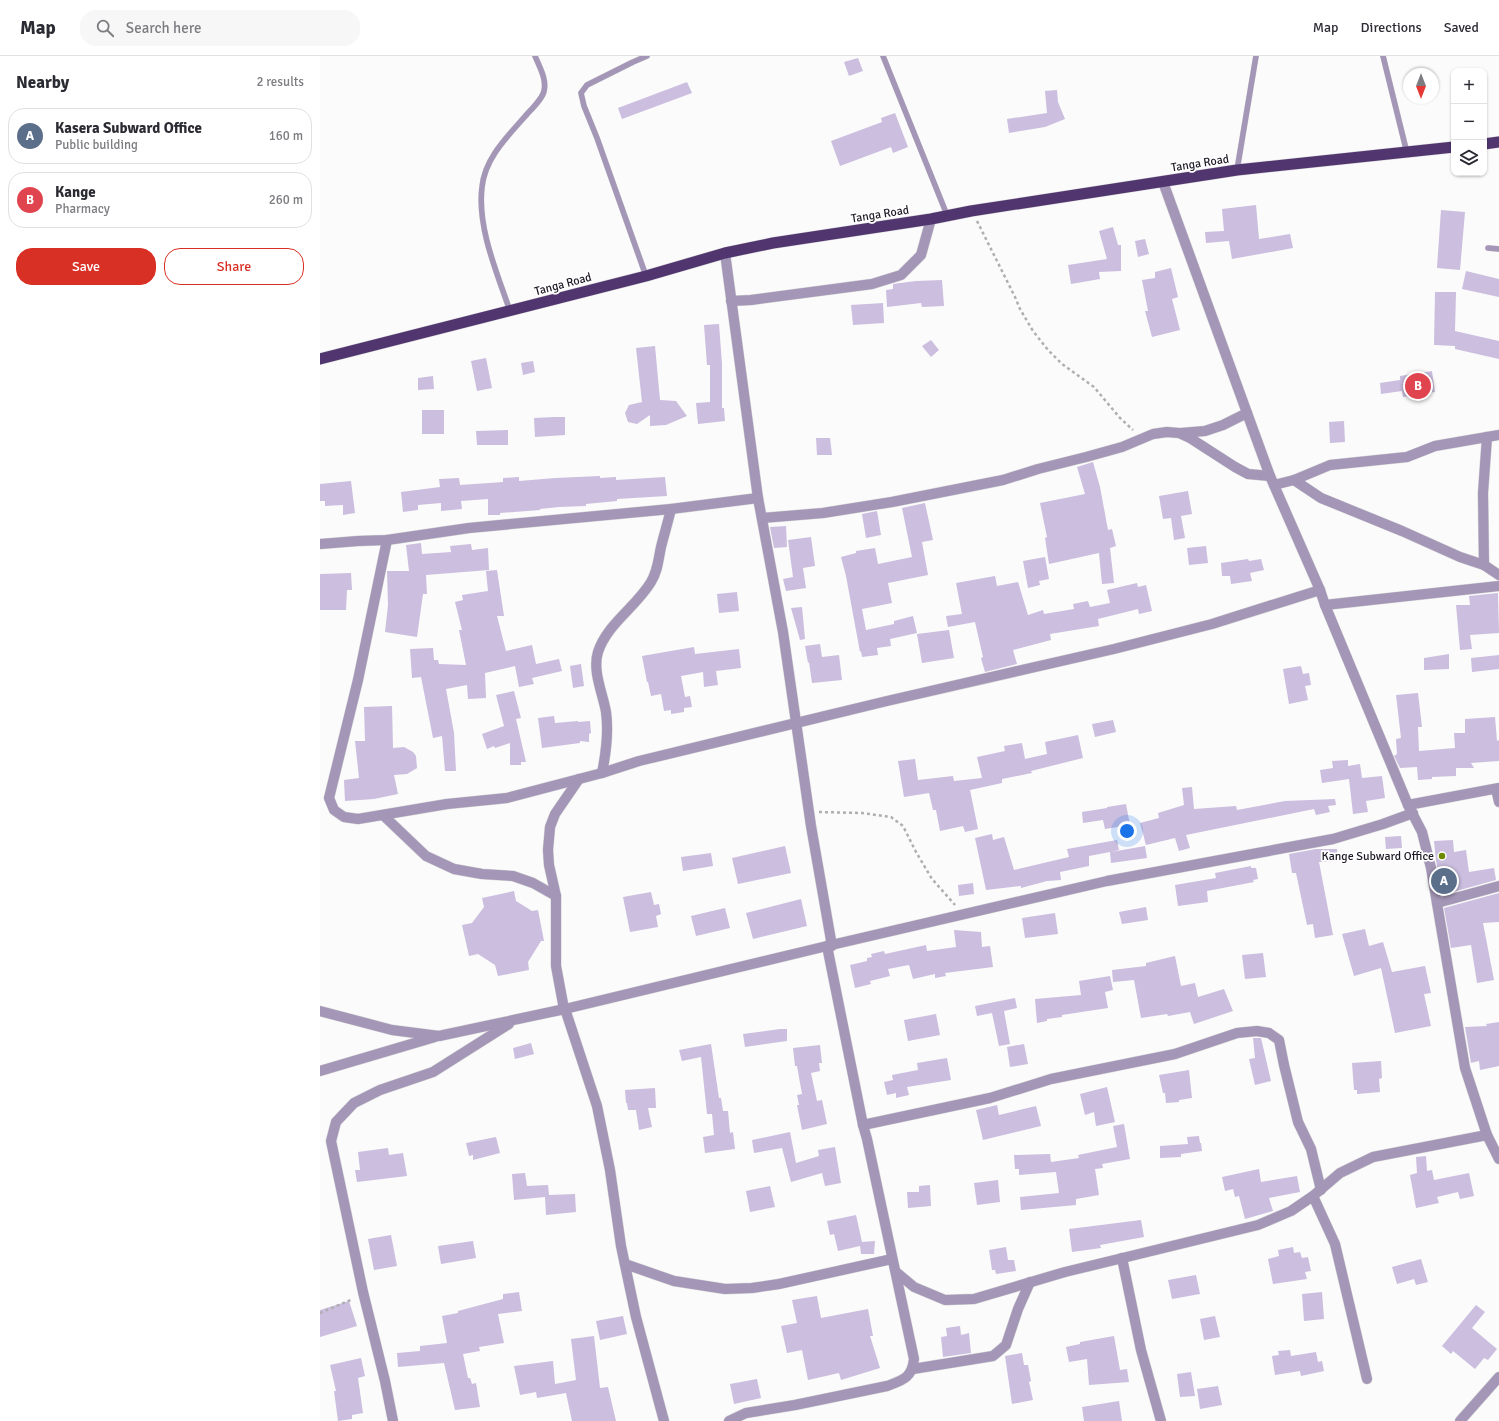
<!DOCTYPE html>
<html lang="en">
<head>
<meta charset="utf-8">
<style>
  :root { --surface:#fff; --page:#f7f7f7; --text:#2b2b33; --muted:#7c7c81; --line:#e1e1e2; --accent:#d93025 }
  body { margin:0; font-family:Signika,sans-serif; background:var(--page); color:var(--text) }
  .controls { position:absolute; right:12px; top:12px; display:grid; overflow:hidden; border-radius:8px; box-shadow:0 1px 3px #0004 }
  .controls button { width:36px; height:36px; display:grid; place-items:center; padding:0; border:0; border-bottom:1px solid var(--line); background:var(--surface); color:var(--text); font:20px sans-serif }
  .compass { position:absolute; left:1083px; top:12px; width:36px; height:36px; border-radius:50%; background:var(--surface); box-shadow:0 1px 3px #0004; rotate:180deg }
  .you { position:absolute; left:807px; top:775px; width:14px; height:14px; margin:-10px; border:3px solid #fff; border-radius:50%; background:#1a73e8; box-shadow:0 0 0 6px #1a73e833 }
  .badge { display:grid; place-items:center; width:26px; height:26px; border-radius:50%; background:var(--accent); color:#fff; font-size:13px; font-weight:700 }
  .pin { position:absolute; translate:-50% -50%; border:2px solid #fff; box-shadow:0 1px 4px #0006 }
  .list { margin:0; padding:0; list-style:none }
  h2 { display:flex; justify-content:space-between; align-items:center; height:52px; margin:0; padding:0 16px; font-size:17px }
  h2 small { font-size:13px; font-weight:400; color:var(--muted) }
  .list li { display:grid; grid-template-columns:26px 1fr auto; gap:12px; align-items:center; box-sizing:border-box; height:56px; margin:0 8px 8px; padding:0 8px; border:1px solid var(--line); border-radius:16px }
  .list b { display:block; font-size:15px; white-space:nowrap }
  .list p { margin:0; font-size:13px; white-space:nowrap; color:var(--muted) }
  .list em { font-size:13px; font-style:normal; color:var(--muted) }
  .actions { display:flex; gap:8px; padding:12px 16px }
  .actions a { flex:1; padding:9px 0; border:1px solid var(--accent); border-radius:16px; text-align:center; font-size:14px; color:var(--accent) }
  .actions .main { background:var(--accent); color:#fff }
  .icon { flex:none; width:22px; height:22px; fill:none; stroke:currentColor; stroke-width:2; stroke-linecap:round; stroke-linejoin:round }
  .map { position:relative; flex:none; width:1179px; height:1365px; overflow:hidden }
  header { display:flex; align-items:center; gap:24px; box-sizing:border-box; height:56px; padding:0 20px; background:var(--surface); border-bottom:1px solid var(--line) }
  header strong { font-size:19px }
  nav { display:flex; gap:22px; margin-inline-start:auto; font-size:14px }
  .search { width:280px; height:36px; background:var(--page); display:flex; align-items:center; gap:10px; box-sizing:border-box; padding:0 14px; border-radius:16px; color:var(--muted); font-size:15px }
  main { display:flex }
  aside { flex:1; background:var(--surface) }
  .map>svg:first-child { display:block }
</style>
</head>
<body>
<header>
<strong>Map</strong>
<div class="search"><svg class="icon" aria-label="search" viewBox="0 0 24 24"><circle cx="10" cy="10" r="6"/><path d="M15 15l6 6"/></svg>Search here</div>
<nav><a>Map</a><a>Directions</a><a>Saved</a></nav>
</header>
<main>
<aside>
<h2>Nearby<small>2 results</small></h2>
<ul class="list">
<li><span class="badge" style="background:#5c6f8a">A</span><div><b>Kasera Subward Office</b><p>Public building</p></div><em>160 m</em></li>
<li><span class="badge" style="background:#e0444e">B</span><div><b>Kange</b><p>Pharmacy</p></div><em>260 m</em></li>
</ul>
<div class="actions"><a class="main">Save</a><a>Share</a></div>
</aside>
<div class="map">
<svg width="1179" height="1365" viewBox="0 0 1179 1365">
  <rect width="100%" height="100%" fill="#fbfbfb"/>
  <g fill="#cbbedf">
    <path d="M538 2 543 15 529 20 524 6Z"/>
    <path d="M367 26 372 37 302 63 298 52Z"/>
    <path d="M737 34 738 46 745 63 725 71 689 77 687 63 727 57 725 35Z"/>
    <path d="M575 57 588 91 573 97 571 91 520 110 511 85 562 66 561 62Z"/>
    <path d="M936 149 939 183 970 178 973 192 912 203 909 185 886 187 885 176 904 175 902 153Z"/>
    <path d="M1121 154 1145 156 1140 214 1117 212Z"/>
    <path d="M793 171 798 189H801V215L779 216 780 223 751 228 748 209 787 203 779 175Z"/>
    <path d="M825 183 829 198 818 201 815 185Z"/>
    <path d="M851 212 858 241 852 243 860 274 832 281 825 255H828L822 224 835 222V216Z"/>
    <path d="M1146 215 1179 223V241L1142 233Z"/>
    <path d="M622 224 624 250 602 251 601 247 567 251 566 234 573 233V228L596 225Z"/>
    <path d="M1115 236H1136L1135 275 1179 285V303L1135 293V290L1114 289Z"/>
    <path d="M563 247 564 267 533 269 531 249Z"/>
    <path d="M399 268 402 308V352H404L405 365 378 368 376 347 390 346V309H387L384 269Z"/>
    <path d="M611 284 619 294 611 301 602 290Z"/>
    <path d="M335 290 340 344 356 345 367 360 346 369 330 370V359L317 368 308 366 305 357 309 349 322 346 316 292Z"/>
    <path d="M166 302 172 332 157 335 151 305Z"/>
    <path d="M213 305 215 316 203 319 201 307Z"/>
    <path d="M1112 315 1115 336 1083 341 1082 335 1061 338 1060 327 1080 324V320Z"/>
    <path d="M113 320 114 333 98 334V322Z"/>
    <rect x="102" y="354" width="22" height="24"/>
    <path d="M234 361H245V379L215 381 214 362Z"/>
    <path d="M1024 365 1025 386 1010 387 1009 366Z"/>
    <path d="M188 374V389H157L156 375Z"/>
    <path d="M496 382H510L512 399H497Z"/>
    <path d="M773 406 780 431 788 474 792 473 796 490 790 492 794 527 782 528 779 497 729 508 725 482 727 481 720 447 765 438 757 411Z"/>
    <path d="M280 420V422L296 421V424L345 421 347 440 297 443V445L266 448V450L239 451 220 453V454L180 457V459H168V443L141 445 142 453 121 455V447L98 449V454L83 456 81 436 120 431 119 423 139 422 140 429 183 426V422L199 421V425L235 422Z"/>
    <path d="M31 425 35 457 23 459V449L5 450V445H0V428Z"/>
    <path d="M868 435 872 458 861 460 865 482 854 484 851 462 843 463 839 440Z"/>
    <path d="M605 447 613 484 602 486 608 519 568 527 572 547 542 553 546 574 574 568V565L593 560 597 577 570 583 571 590 557 592 558 599 542 601 541 595 540 596 526 520 521 501 536 497V495L555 492 558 508 592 501 582 452Z"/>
    <path d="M557 455 561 479 546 482 542 458Z"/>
    <path d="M466 470 467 491 454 492 450 471Z"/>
    <path d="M491 481 495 510 483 512 486 532 466 535 463 523 473 521 468 484Z"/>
    <path d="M101 487 102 498 131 496 130 490 151 488 152 494 168 492 169 514 106 519 107 538H103L97 581 65 576 68 549 67 515H89L86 489Z"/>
    <path d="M886 490 888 507 869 509 867 492Z"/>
    <path d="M725 501 729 523 719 525 720 529 708 532 703 505Z"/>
    <path d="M928 503 929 505 941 503 944 514 930 517 932 525 911 528 910 520H902L901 507Z"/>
    <path d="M177 514 184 560H177L186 595 212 589 216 608 239 603 242 615 212 622 214 628 199 631 195 610 165 617 166 642 148 643 147 629 126 633 134 677 136 715H125L122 680 113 682 101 621 92 622 90 593 113 592 114 604H118L119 608 146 609 139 574H142L135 546 143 544 142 539 168 535 166 515Z"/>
    <path d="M31 517 32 534H27L26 554H0V518Z"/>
    <path d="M675 520 677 530 698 526 708 559 723 554 724 558 754 553 753 548 768 545 770 551 790 547 787 534 817 527 818 531 826 529 832 555 819 558 818 553 778 563 779 570 730 578 731 584 693 594 697 608 665 616 661 602 663 601 655 566 628 571 626 560 642 558 636 527Z"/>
    <path d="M417 536 419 555 399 557 397 538Z"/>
    <path d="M1178 537 1179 577 1150 579 1152 593 1140 594 1136 549H1150L1149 540Z"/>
    <path d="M482 551 485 583 480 584 471 552Z"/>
    <path d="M629 574 634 602 602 607 597 578Z"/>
    <path d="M500 588 502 601 519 599 522 624 492 627 489 606 488 607 485 590Z"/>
    <path d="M374 591 375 598 419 593 421 612 396 615 398 629 384 631 383 616 361 620 365 641 370 640 372 651 364 652V656L351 658V654L344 655 341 638 331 640 328 626H327L322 600Z"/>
    <path d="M1129 598V613L1104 614V602Z"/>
    <path d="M1179 599V613L1152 616 1151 602Z"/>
    <path d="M261 608 264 630 253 632 250 610Z"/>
    <path d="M981 610 983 618 989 617 991 629 985 630 988 644 969 648 963 613Z"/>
    <path d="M194 635 201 662 196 663 206 706H201V709H190V687L175 692 174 690 167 693 162 678 184 670 176 639Z"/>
    <path d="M1098 637 1102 671H1098L1099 695 1135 692 1134 677H1145V663L1175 661 1177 685 1179 684V705L1151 707 1154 712H1136V720L1112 721V723L1098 724 1097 711 1080 712 1074 700 1077 698 1076 683 1081 682 1076 639Z"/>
    <path d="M72 650 73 692 84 691 93 696 96 700 97 712 87 718 74 719 78 738 54 743 25 745 24 724 39 722 35 685H45L44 651Z"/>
    <path d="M234 660 235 667 258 665V666L270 665 271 677 269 678V686L260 685V687L222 692 218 662Z"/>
    <path d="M793 664 796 676 775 681 772 668Z"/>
    <path d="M758 679 763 702 711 715 712 717 682 723V727L650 734 658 773 645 776 643 770 620 775 616 754H613L609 737 584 741 578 705 595 703 598 724 633 720 634 725 662 722 657 701 685 695 684 690 702 687 705 703 727 698 725 686Z"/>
    <path d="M1028 704V710L1040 708 1042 722 1062 720 1065 742 1046 745 1048 756 1033 758 1029 723 1002 727 1000 714 1013 712 1012 705Z"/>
    <path d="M872 731 874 753 916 750 917 754 965 745 1015 743 1016 749 1008 750 1010 756 996 759 994 753 866 779 870 792 859 795 855 782 826 789 820 767 839 762 838 757 864 749 862 732Z"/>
    <path d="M806 748 810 769 785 773 783 764 763 767 762 756 787 752V751Z"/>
    <path d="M672 778 673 784 684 781 694 814 749 801 747 793 797 784 799 794 791 796 825 790 827 802 791 807 790 796 769 800V810L740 816 741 824 727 825 701 832V830L666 834 655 782Z"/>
    <path d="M1081 780 1082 792 1066 793 1065 781Z"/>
    <path d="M1133 784 1134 796 1146 794 1149 816 1174 812 1176 824 1122 839 1116 805 1114 785Z"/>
    <path d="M465 790 471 817 418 828 412 802Z"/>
    <path d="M996 793H1017L1018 805 999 806 1013 879 995 882 993 868 987 869 976 817H972L969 798Z"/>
    <path d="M391 797 393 810 363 815 361 801Z"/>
    <path d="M931 810V812H936L938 823 933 824 934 826 887 835 888 846 858 850 855 829 896 822 895 817Z"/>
    <path d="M653 827 654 838 639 840 638 829Z"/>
    <path d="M194 835 196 845 212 855 218 854 224 885H221L208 906 209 914 178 920 175 909 158 898 149 900 142 869 152 867 164 851 162 842Z"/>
    <path d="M331 836 334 849 339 848 341 858 336 860 338 871 310 876 303 841Z"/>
    <path d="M1179 837V866L1163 867 1174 924 1157 927 1151 889 1131 892 1124 852Z"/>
    <path d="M481 843 487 870 433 883 426 857Z"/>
    <path d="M826 851 828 864 802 868 799 856Z"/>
    <path d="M405 852 410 872 376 880 371 860Z"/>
    <path d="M735 857 738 878 705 882 702 862Z"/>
    <path d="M1045 873 1049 890 1063 886 1072 916 1105 910 1111 937 1104 938 1111 970 1075 977 1061 912 1034 920 1022 878Z"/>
    <path d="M634 874 661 876 662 891 670 890 673 911 625 917 626 920 615 922V918L593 923 589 909 568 913 570 920 550 925 551 928 535 932 530 909 547 905V902L552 901 551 898 564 895 565 898 606 889 607 895 636 891Z"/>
    <path d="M943 897 946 921 925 923 922 899Z"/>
    <path d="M855 900 861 930 875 927 878 941 904 933 913 955 874 968 870 956 848 960 847 958 821 962 814 924 793 926 792 914 826 910V907Z"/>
    <path d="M790 920 793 934 785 936 788 952 742 959V961L727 963V965L717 967 715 943 761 939 759 925Z"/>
    <path d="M695 942 697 952 684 955 690 988 679 990 672 957 657 960 655 950Z"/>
    <path d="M616 958 620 979 588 985 584 964Z"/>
    <path d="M1179 966V1010L1160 1014 1159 1005 1151 1007 1145 971 1167 970 1166 968Z"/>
    <path d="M460 973H467V985L425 991 423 978Z"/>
    <path d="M933 982H941L951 1025 935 1029 929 1003 935 1002Z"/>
    <path d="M211 987 214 998 195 1003 193 992Z"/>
    <path d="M391 988 399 1042H401L403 1055H408L410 1077 413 1076 415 1093 385 1097 383 1081 394 1079 392 1058H387L381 1001 362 1005 359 994Z"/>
    <path d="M704 988 708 1008 690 1011 687 991Z"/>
    <path d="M500 989 502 1007H499L500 1015 491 1017 497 1045 502 1044 507 1068 482 1074 477 1049H479L477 1039 482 1038 477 1010H475L473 992Z"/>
    <path d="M627 1002 631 1024 587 1031 589 1039 576 1042V1037L567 1039 564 1026 573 1024 572 1019 598 1014 597 1007Z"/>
    <path d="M1061 1005 1062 1022 1059 1023 1060 1036 1037 1038V1034H1034L1032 1007Z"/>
    <path d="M869 1014 872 1042 859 1044V1046L846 1047 845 1037H843L839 1019Z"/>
    <path d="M787 1031 795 1066 776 1070 774 1056 765 1059 760 1038Z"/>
    <path d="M335 1032 336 1052H328L332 1071 319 1074 316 1054H308L307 1047H306L305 1034Z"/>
    <path d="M677 1049 679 1059 716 1050 721 1070 663 1084 656 1054Z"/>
    <path d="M804 1068 810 1103 782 1108 783 1112 775 1113 779 1139 756 1143V1149L701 1154 700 1141 739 1137 736 1116 699 1119V1113H695L694 1099 730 1098 731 1106 759 1102 758 1099 797 1091 793 1070Z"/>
    <path d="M470 1076 476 1107 499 1100 498 1094 515 1091 521 1127 505 1130 502 1117 471 1126 462 1092 434 1097 432 1084Z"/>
    <path d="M879 1080 880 1087H881L882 1095 861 1098V1101L840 1102V1090L868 1088 867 1081Z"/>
    <path d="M176 1081 180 1097 153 1104V1099L149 1100 146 1087Z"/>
    <path d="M68 1092 69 1099 83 1097 87 1120 37 1126 35 1114H40L38 1096Z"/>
    <path d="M1106 1100 1107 1115 1112 1114 1114 1124 1149 1117 1154 1140 1140 1143 1138 1136 1117 1141 1119 1147 1096 1152 1090 1119 1097 1117 1096 1101Z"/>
    <path d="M939 1113 941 1126 977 1120 980 1136 949 1142 953 1155 925 1163 919 1140 915 1141 913 1133 905 1135 902 1121Z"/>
    <path d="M205 1117 207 1130 228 1129 229 1139 255 1138 256 1156 226 1159 225 1141 194 1144 192 1118Z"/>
    <path d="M678 1124 680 1146 657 1149 654 1127Z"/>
    <path d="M610 1129 611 1150 588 1152 587 1136H599V1130Z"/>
    <path d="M450 1130 455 1151 430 1156 426 1135Z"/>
    <path d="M536 1159 542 1186 555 1185 554 1198H541L540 1190 518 1195 514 1178 510 1179 507 1165Z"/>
    <path d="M821 1164 824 1181 780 1189 781 1192 752 1196 749 1173Z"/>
    <path d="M71 1179 77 1210 54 1214 48 1183Z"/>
    <path d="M153 1185 156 1202 121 1208 118 1190Z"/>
    <path d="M686 1191 688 1204H694L696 1215 676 1218 675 1214H672L669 1194Z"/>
    <path d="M973 1191 974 1197 980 1196 982 1202 988 1201 991 1215 985 1216 987 1223 953 1228 948 1203 959 1200 958 1194Z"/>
    <path d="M1101 1203 1108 1226 1096 1229 1094 1223 1077 1228 1072 1211Z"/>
    <path d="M876 1219 880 1238 852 1243 848 1224Z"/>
    <path d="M199 1236 202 1255 178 1258 184 1287 159 1291 160 1295 143 1298 148 1322H150L152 1328 156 1327 160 1351 135 1354 124 1307 78 1311 77 1297 100 1295V1290L127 1287 122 1260 138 1257V1255L183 1243V1238Z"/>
    <path d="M1002 1236 1004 1263 984 1265 982 1238Z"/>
    <path d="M497 1240 501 1262 548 1253 553 1280H550L560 1312 521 1324 519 1317 488 1324 482 1294 467 1297 461 1270 477 1267 472 1244Z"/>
    <path d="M29 1245 37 1270 0 1281V1254Z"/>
    <path d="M1156 1249 1165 1256 1152 1272 1177 1293 1168 1304 1164 1302 1155 1313 1133 1295 1131 1298 1122 1290Z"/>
    <path d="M303 1260 307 1278 280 1284 276 1265Z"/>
    <path d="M895 1260 900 1281 884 1284 880 1263Z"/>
    <path d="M640 1270 641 1279 649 1277 651 1297 623 1301 621 1281 627 1280 626 1272Z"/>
    <path d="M274 1280 280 1332 288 1331 296 1365H252L246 1337 217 1342 216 1336 200 1339 194 1310 233 1305 235 1328 256 1324 251 1283Z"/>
    <path d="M794 1280 800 1314 807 1313 809 1326 769 1329 767 1303 749 1306 746 1291 760 1288V1286Z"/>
    <path d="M970 1294 971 1300 996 1296 998 1306 1002 1305 1004 1315 981 1320 980 1315 955 1319 952 1300 959 1299 958 1295Z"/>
    <path d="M702 1297 704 1309H708L711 1325 709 1326 713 1344 692 1348 685 1300Z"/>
    <path d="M41 1302 45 1320 38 1322 43 1357 32 1359V1363L18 1365 14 1335H16L10 1309Z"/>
    <path d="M871 1316 875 1340 860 1341 857 1318Z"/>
    <path d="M437 1323 441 1342 414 1348 410 1328Z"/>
    <path d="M898 1330 902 1349 880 1353 877 1333Z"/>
    <path d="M799 1345 802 1365H764L762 1351Z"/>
  </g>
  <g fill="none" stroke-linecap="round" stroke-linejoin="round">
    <g stroke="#d8d7d9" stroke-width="6">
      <g id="service">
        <path d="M563 0 627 159"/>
        <path d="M1063 0 1087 97"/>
        <path d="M917 114 936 0"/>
        <path d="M1168 192 1179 193"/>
        <path d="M326 220 277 82 264 50 261 37 267 29 313 6 327 0"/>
        <path d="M190 255C177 217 157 171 162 131 165 101 189 79 208 57 212 53 223 41 224 35 227 23 219 10 215 0"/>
      </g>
    </g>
    <g stroke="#d8d7d9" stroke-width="11">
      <g id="minor">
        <path d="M843 126 950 420 1000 534 1005 549 1088 749 1102 776 1111 812 1145 1012 1167 1079 1179 1103"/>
        <path d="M405 197 438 442 463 576 491 770 512 890"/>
        <path d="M411 245 431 244 552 228 581 219 601 199 611 163"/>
        <path d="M861 377 885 375 903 369 927 357"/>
        <path d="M974 424 1001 442 1082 475 1140 501 1164 509 1179 519"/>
        <path d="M954 429 974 424 1010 409 1087 401 1115 390 1179 379"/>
        <path d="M442 462 503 457 572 446 683 424 718 413 766 401 802 391 833 378 847 376 859 377 870 382 915 411 928 418 950 420"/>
        <path d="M67 484 38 624 9 742 14 754 24 761 38 763 127 748 187 742 282 717 319 705 567 645 794 593 892 568 1000 534"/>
        <path d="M0 488 38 485 67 484 149 472 351 453 438 442"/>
        <path d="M1164 509 1163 437 1167 381"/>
        <path d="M1005 549 1179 530"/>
        <path d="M282 717C286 697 289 677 286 656 283 638 272 615 278 596 287 568 316 551 331 526 338 514 338 505 341 491 344 479 348 466 351 453"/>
        <path d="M1176 733 1179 746"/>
        <path d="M1088 749 1179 732"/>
        <path d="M64 760 106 800 134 813 162 818 193 820 213 827 236 840"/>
        <path d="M1117 847 1179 830"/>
        <path d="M244 953 236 910V840L229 809 228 794 230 771 235 758 259 723"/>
        <path d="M245 953 277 1050 290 1114 301 1190 316 1261 344 1365"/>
        <path d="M0 955 72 974 119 980 245 953 507 890 787 825 1013 783 1063 768 1093 757"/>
        <path d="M0 1015 115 981"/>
        <path d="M543 1069 670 1042 731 1023 855 998 917 977 937 975 949 977 959 984 964 1009 978 1066 991 1093 1001 1134"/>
        <path d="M993 1140 1015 1188 1047 1323"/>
        <path d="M802 1202 821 1294 841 1365"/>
        <path d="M305 1208 354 1225 405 1233 432 1232 459 1228 572 1203"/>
        <path d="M576 1216 594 1231 625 1244 654 1243 745 1216 938 1169 971 1155 993 1140 1020 1117 1053 1101 1167 1079"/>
        <path d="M593 1313 673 1300 686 1289 698 1253 710 1226"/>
        <path d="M73 1365 65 1325 43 1236 11 1085 16 1066 34 1047 60 1034 113 1016 189 968"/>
        <path d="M409 1365 426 1357 475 1349 567 1330C583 1324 592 1322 594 1303L547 1083 543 1069 507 890"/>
        <path d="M1140 1365 1179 1321"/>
      </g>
    </g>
    <g stroke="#d8d7d9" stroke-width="12">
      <g id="trunk">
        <path d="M1164 88 1179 86"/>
        <path d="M0 303 326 220 405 197 453 187 611 163 651 155 917 114 1134 91"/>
      </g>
    </g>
    <g stroke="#b0aeb2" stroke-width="2.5" stroke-dasharray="3 3" stroke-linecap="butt">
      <path d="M657 165 695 241 700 253 713 275 728 294 742 308 774 331 800 362 813 374"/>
      <path d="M499 756 542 757 571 761 583 770 596 796 612 823 635 849"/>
      <path d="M0 1257 33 1243"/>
    </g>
    <use href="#service" stroke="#a396b6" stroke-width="5.5"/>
    <use href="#minor" stroke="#a396b6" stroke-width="10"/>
    <use href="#trunk" stroke="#50356f" stroke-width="11"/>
  </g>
  <circle fill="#6c8900" stroke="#fff" stroke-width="1.5" cx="1122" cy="800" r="4"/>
  <g text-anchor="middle" stroke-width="3.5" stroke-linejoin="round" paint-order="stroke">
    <g font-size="12" fill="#1e1925" stroke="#fff">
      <text transform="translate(880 107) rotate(-9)" y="4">Tanga Road</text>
      <text transform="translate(560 158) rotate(-9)" y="4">Tanga Road</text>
      <text transform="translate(243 228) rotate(-15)" y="4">Tanga Road</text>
    </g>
    <g font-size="12" fill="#1e1925" stroke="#fff" text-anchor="end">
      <text x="1114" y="804">Kange Subward Office</text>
    </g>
  </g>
</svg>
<div class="controls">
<button>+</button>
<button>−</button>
<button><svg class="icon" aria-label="layers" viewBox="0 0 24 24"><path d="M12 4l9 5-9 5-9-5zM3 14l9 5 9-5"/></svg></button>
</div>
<svg class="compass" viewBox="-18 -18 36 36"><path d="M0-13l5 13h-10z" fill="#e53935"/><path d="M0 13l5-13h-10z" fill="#7c7c81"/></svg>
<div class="you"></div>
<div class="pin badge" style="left:1124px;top:825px;background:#5c6f8a">A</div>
<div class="pin badge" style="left:1098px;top:330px;background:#e0444e">B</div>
</div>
</main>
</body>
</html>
